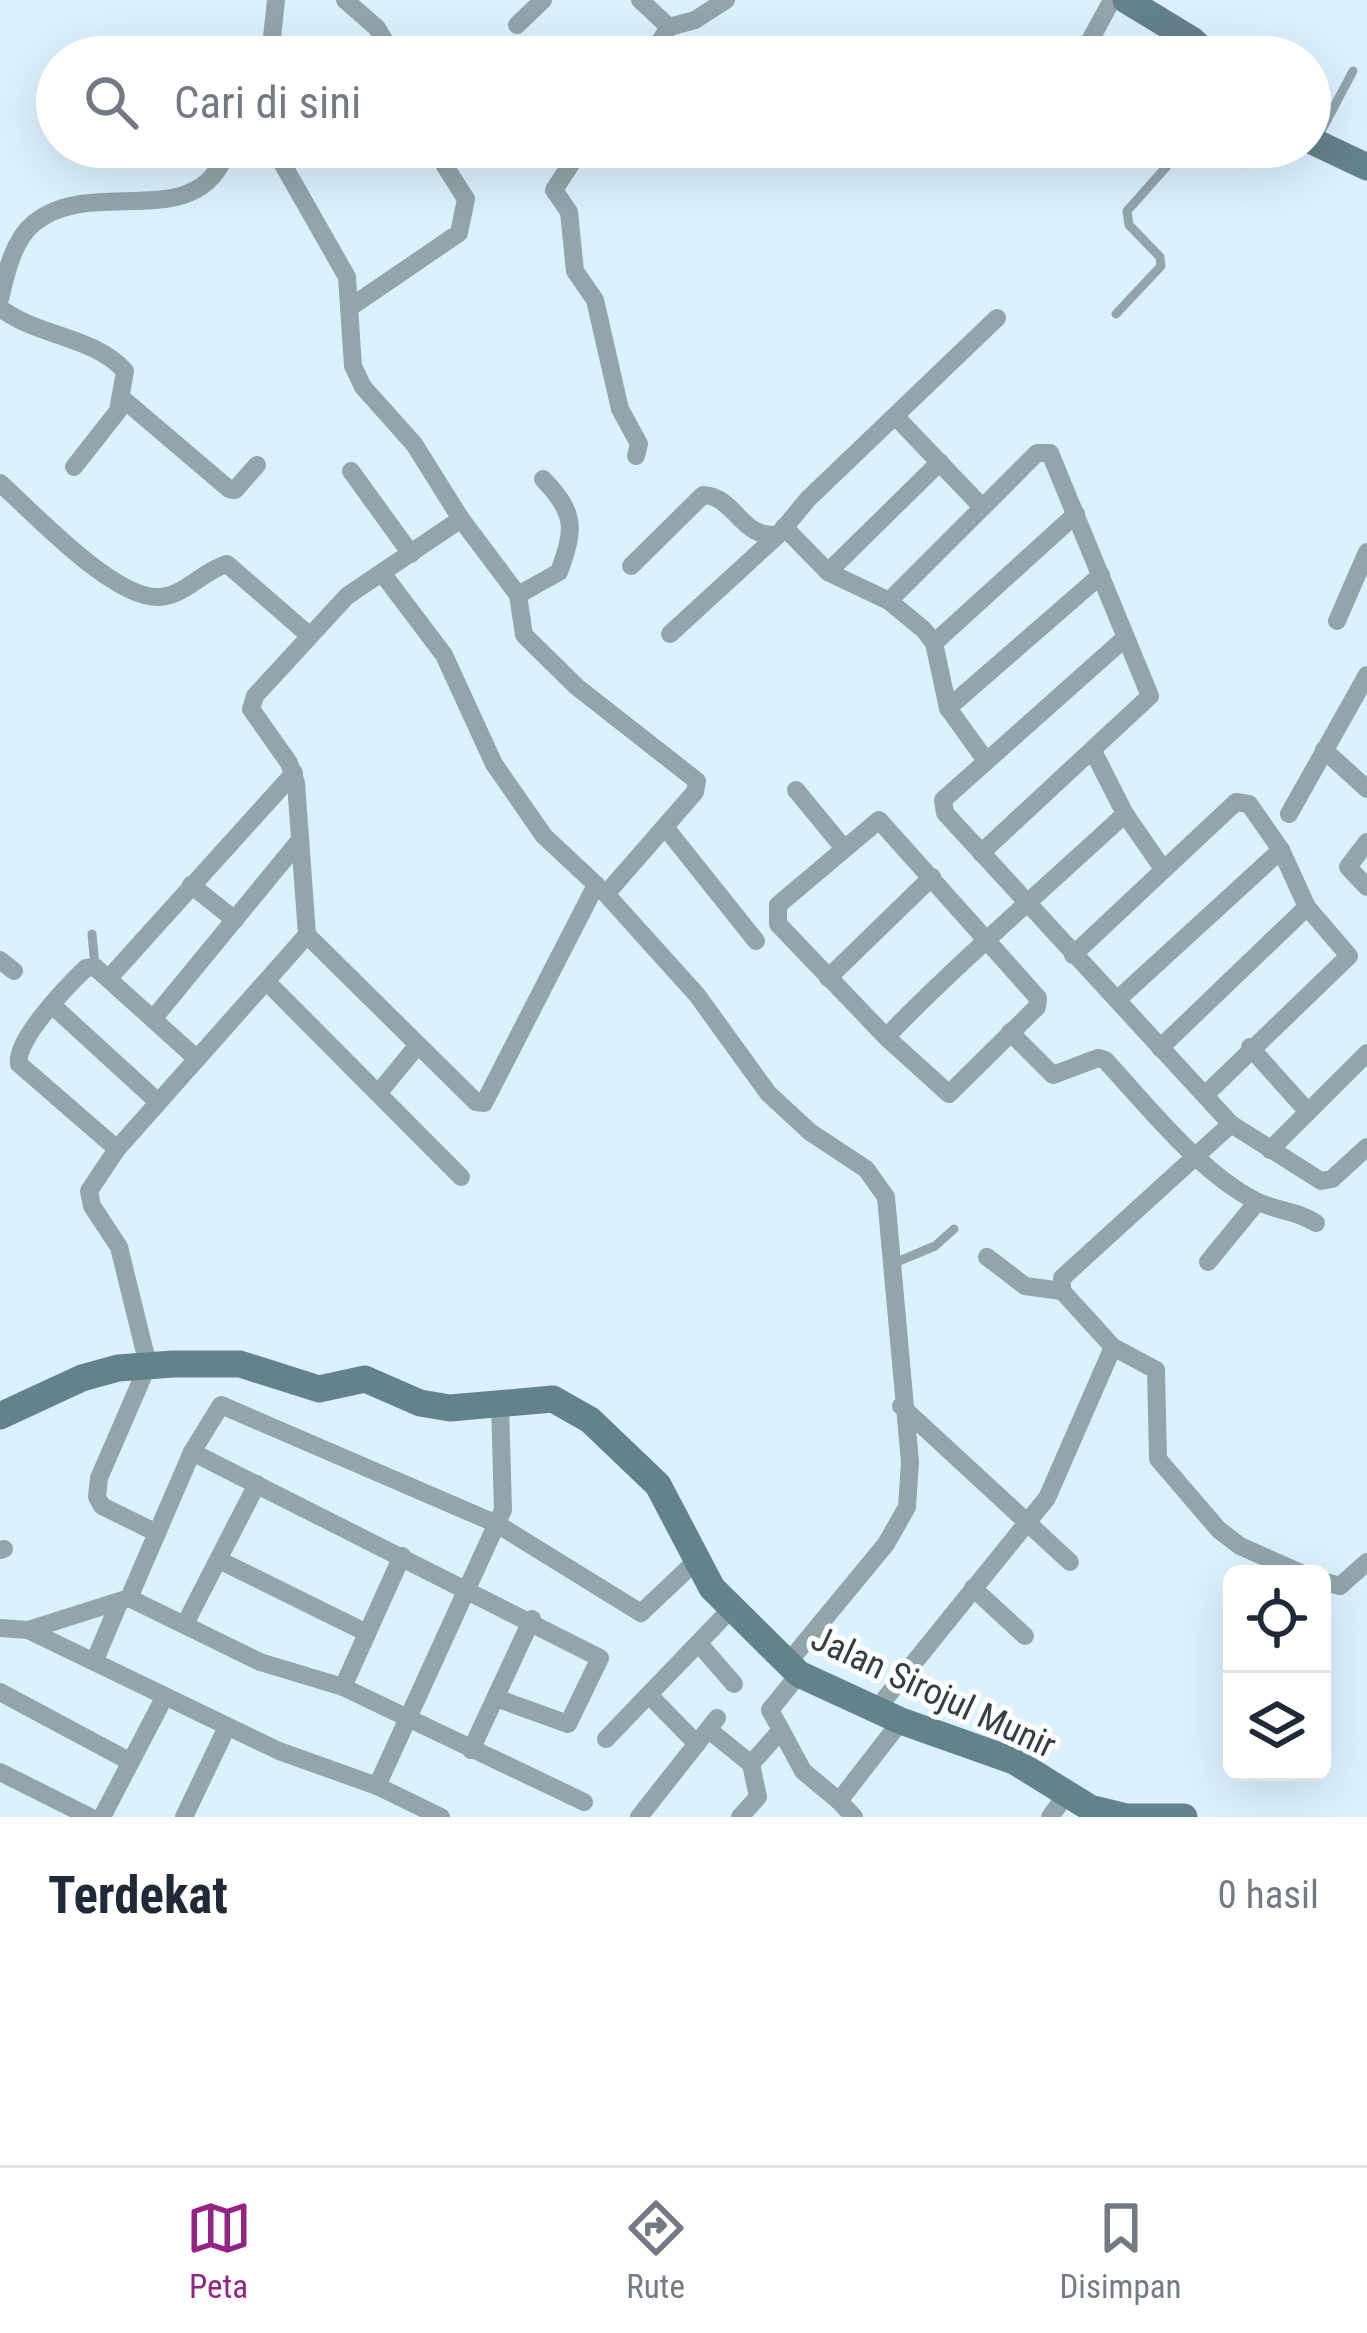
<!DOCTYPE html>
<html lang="id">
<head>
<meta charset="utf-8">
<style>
  :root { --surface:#fff; --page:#f2f2f3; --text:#1f2937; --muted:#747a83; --line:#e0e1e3; --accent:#932484 }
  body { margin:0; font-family:"Roboto Condensed",sans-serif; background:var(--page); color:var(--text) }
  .controls { position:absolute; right:36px; bottom:36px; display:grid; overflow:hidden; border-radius:18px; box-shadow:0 12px 48px #0002 }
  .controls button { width:108px; height:108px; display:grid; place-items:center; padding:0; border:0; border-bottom:3px solid var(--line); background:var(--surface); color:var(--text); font:60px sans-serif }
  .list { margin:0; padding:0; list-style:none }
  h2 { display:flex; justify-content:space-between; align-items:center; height:156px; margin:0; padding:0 48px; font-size:51px }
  h2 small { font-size:39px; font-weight:400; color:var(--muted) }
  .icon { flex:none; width:66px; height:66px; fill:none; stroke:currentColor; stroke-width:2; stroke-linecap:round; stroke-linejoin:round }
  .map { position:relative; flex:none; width:1367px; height:1817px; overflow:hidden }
  .search { position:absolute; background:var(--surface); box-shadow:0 12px 48px #0002; left:36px; right:36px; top:36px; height:132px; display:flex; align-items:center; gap:30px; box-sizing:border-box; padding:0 42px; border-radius:66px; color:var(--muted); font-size:45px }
  .sheet { height:348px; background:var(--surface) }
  nav { display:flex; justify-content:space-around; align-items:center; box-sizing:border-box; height:168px; border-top:3px solid var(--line); background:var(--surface); font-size:33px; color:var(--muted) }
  nav a { display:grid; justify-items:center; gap:6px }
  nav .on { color:var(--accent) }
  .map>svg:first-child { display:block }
</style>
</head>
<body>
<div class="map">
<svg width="1367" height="1817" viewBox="0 0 1367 1817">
  <rect width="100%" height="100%" fill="#dcf1fe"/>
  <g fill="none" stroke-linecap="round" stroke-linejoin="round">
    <g stroke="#91a5aa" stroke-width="9">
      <path d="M1317 139 1353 71"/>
      <path d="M1116 314 1161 266 1160 257 1129 225 1127 211 1184 147"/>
      <path d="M92 934 95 967"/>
      <path d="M892 1264 935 1246 954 1229"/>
    </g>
    <g stroke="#91a5aa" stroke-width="18">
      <path d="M345 0 377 28 394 57"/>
      <path d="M640 0 669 27"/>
      <path d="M517 25 543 0"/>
      <path d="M270 57 276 0"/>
      <path d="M650 57 669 27 695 20 726 0"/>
      <path d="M1081 57 1112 0"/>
      <path d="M273 147 347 277 353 366 363 387 414 444 461 519 518 595 524 635 577 687 697 781 695 792 606 894"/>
      <path d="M582 147 554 190 569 212 575 271 595 300 620 409 639 444 636 456"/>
      <path d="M0 299C6 274 13 240 34 223 93 174 201 238 228 147"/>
      <path d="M352 306 459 233 466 199 433 147"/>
      <path d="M0 308C38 337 94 336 125 371L118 411 74 467"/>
      <path d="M123 399 229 489 235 490 257 465"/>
      <path d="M896 417 982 507"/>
      <path d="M351 471 411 554"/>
      <path d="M0 483C34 513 114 600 160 597 184 596 204 570 227 564L310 636"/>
      <path d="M784 527 828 572 889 601 924 630 934 643 948 708 984 758"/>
      <path d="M631 566 703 495C736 496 741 541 779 534L808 499 997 318"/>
      <path d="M828 572 940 462"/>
      <path d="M382 573 444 655 494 764 544 836 606 894 697 995 768 1093 810 1132 866 1169 886 1197 910 1462 907 1507 886 1544 787 1664"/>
      <path d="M518 595 559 572C575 529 576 513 543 479"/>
      <path d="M889 601 1037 453H1050L1150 696 981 853"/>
      <path d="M1337 621 1367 552"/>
      <path d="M670 634 779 534"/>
      <path d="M1125 638 943 800 945 813 1231 1124 1321 1181 1332 1179 1367 1147"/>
      <path d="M934 643 1076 514"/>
      <path d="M948 708 1101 575"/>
      <path d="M1324 750 1367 789"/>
      <path d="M1094 753 1125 814 1163 869"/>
      <path d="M796 790 842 846"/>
      <path d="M1289 814 1367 675"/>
      <path d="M665 827 756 941"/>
      <path d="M1367 842 1348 867 1367 887"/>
      <path d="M191 885 235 920"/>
      <path d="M307 935 476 1102 484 1103 596 885"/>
      <path d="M1073 955 1236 802 1249 804 1281 850 1117 1000"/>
      <path d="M0 960 14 971"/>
      <path d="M109 978 294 773"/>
      <path d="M828 978 932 877"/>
      <path d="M267 982 461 1177"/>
      <path d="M52 1005 158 1102"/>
      <path d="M153 1019 300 840"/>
      <path d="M1010 1032 1053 1075 1098 1058 1105 1060C1146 1104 1201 1174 1256 1201 1276 1211 1296 1210 1316 1223"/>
      <path d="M886 1037 949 1094 1037 1007 1038 998 879 820 778 905V924L886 1037C962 959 1045 888 1125 814"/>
      <path d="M1250 1047 1308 1112"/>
      <path d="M1160 1048 1307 907"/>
      <path d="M380 1091 418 1045"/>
      <path d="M1206 1094 1349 956 1307 907 1281 850"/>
      <path d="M117 1149 19 1064C14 1041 68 985 86 968L95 967 196 1058"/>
      <path d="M1270 1150 1367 1053"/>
      <path d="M987 1257 1025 1286 1062 1291"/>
      <path d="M1208 1262 1257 1202"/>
      <path d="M1113 1347 1156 1370 1158 1459 1219 1530 1240 1546 1303 1574"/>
      <path d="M901 1406 1070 1562"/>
      <path d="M192 1452 600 1658 568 1724 496 1698"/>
      <path d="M157 1533 102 1506 97 1497 99 1478 148 1365 119 1247 92 1206 89 1191 117 1149 307 935 296 783 289 763 251 709 255 696 347 596 461 519"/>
      <path d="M0 1550 4 1549"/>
      <path d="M219 1560 367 1633"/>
      <path d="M1322 1581 1340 1586 1367 1562"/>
      <path d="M973 1588 1025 1636"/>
      <path d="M129 1598 260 1662 343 1687 584 1802"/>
      <path d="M185 1624 257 1484"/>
      <path d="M0 1628 28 1630 279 1751 377 1786 441 1817"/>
      <path d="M28 1630 129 1598 192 1452 221 1405 497 1524 641 1613 697 1560"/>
      <path d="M700 1645 734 1684"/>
      <path d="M95 1660 119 1603"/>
      <path d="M343 1687 402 1556"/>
      <path d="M0 1692 129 1761"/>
      <path d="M649 1695 697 1744"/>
      <path d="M875 1711 1047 1498 1113 1347 1062 1291V1278L1231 1124"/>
      <path d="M709 1730 751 1764"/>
      <path d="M781 1730 803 1771 839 1801"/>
      <path d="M606 1739 730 1610"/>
      <path d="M471 1750 532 1619"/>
      <path d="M0 1772 90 1817"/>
      <path d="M377 1786 503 1510 500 1405"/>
      <path d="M102 1817 165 1696"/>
      <path d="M184 1817 227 1727"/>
      <path d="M639 1817 717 1718"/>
      <path d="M740 1817 758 1797 751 1764 781 1730 770 1710 799 1674"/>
      <path d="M854 1817 839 1801 901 1721"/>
      <path d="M1050 1817 1066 1795"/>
    </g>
    <g stroke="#64828a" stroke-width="27">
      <path d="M1126 0 1192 40 1210 57"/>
      <path d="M1310 140 1367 167"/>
      <path d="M0 1416 82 1378 118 1368 173 1364H240L319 1389 365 1379 420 1403 450 1408 553 1399 590 1420 658 1485 712 1588 799 1674 901 1721 1014 1761 1090 1808 1127 1817H1184"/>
    </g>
  </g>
  <g text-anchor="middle" stroke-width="10" stroke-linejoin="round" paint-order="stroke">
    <g font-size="36" fill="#353e43" stroke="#fff">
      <text transform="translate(934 1691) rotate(25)" y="13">Jalan Sirojul Munir</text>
    </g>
  </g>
</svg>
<div class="controls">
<button><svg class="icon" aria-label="locate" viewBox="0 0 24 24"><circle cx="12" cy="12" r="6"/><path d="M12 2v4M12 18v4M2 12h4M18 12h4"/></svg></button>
<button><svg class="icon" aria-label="layers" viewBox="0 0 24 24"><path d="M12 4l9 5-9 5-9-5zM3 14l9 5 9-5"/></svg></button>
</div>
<div class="search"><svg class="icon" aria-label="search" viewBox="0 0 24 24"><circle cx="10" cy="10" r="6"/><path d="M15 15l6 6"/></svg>Cari di sini</div>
</div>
<section class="sheet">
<h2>Terdekat<small>0 hasil</small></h2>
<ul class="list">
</ul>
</section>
<nav>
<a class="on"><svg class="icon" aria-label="map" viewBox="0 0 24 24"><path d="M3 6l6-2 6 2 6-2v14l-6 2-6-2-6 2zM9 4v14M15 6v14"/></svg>Peta</a>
<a><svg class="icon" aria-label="directions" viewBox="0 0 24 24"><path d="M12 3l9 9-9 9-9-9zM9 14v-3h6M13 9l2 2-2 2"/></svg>Rute</a>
<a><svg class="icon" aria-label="saved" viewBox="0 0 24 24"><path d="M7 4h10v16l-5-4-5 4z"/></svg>Disimpan</a>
</nav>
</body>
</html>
